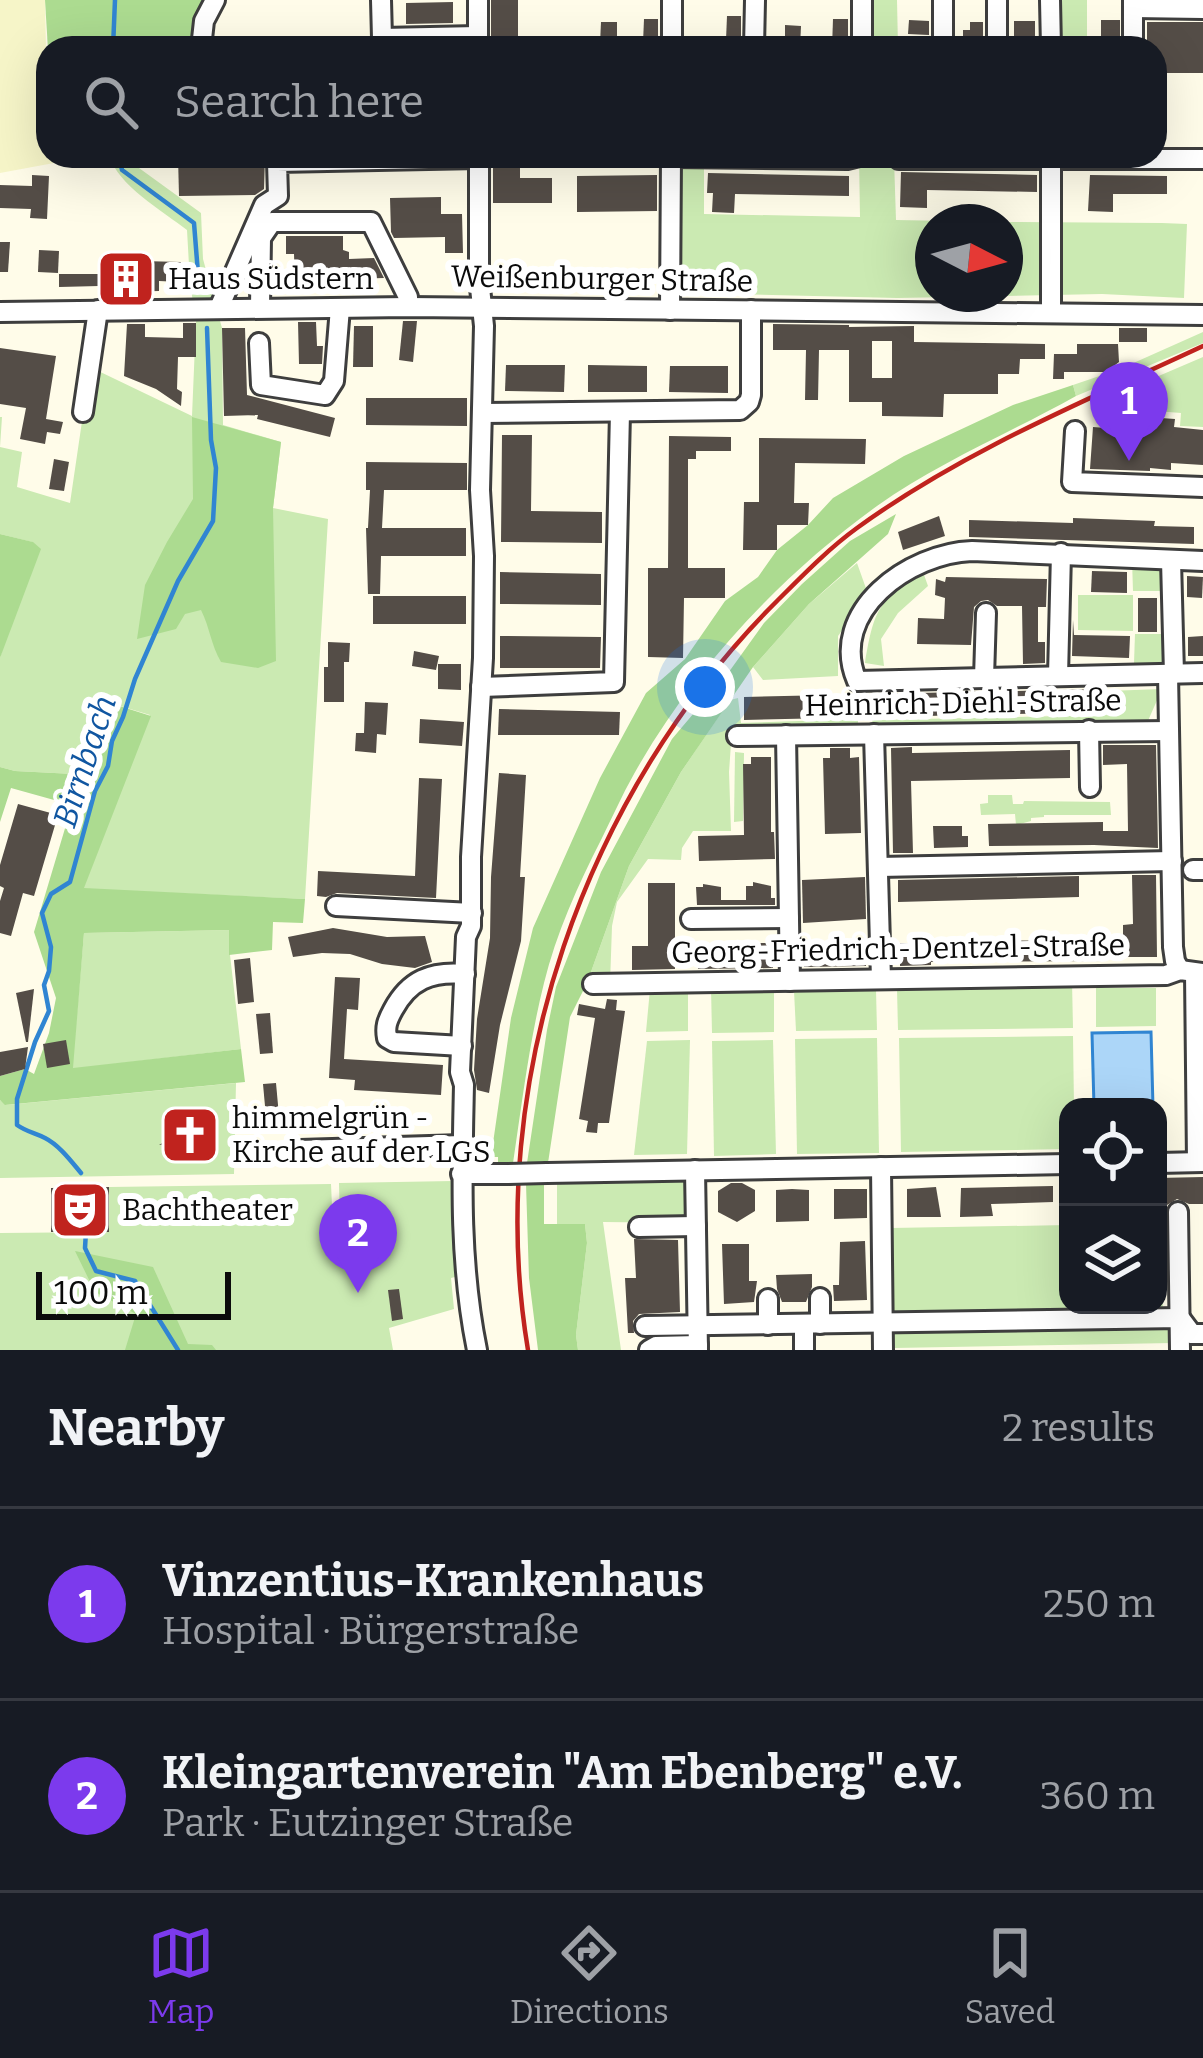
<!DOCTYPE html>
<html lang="en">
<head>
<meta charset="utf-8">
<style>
  :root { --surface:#171b24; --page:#242831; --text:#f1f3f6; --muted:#9ea1a6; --line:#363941; --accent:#7c3aed }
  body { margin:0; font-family:Bitter,serif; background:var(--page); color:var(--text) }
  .controls { position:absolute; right:36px; bottom:36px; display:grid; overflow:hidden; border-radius:24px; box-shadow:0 12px 48px #0002 }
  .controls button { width:108px; height:108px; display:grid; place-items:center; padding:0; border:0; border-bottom:3px solid var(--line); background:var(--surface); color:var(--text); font:60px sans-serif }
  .compass { position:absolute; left:915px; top:204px; width:108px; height:108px; border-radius:50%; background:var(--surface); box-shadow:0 12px 48px #0002; rotate:96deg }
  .scale { position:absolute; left:36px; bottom:30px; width:195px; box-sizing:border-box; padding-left:12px; border:6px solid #0b0b0b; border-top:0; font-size:33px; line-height:42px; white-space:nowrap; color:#0b0b0b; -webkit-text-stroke:9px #fff; paint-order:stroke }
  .you { position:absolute; left:705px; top:687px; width:42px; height:42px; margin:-30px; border:9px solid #fff; border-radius:50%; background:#1a73e8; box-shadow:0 0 0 18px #1a73e833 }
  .badge { display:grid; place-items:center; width:78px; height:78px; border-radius:50%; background:var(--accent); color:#fff; font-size:39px; font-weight:700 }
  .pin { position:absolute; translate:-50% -99px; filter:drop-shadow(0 3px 6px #0008) }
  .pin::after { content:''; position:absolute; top:63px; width:42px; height:36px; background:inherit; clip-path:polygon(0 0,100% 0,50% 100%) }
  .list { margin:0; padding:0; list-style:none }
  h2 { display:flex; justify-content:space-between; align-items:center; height:156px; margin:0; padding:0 48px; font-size:51px }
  h2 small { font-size:39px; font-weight:400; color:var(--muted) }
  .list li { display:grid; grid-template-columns:78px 1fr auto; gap:36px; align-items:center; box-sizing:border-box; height:192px; padding:0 48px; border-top:3px solid var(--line) }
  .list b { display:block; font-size:45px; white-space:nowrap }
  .list p { margin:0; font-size:39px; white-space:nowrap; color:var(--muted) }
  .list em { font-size:39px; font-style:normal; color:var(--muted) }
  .icon { flex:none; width:66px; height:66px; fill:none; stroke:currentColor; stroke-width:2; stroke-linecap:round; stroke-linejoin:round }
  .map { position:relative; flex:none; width:1203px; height:1350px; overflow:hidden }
  .search { position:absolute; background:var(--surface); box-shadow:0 12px 48px #0002; left:36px; right:36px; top:36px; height:132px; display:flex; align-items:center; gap:30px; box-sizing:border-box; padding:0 42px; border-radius:36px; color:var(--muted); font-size:45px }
  .sheet { height:540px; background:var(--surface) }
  nav { display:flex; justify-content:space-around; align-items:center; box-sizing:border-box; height:168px; border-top:3px solid var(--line); background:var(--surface); font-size:33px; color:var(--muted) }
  nav a { display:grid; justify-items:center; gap:6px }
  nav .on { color:var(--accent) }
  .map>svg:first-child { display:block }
</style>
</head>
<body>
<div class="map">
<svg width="1203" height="1350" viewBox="0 0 1203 1350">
  <rect width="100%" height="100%" fill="#fffce9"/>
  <path fill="#f6f5c8" d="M0 0H45L48 156H54V163L0 173Z"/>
  <g fill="#cbeab2">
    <path d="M862 0H897L898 48H862Z"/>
    <path d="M1050 0H1087V48H1051Z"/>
    <path d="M110 156H134L139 168 201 213 203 259 222 328 223 425 281 442 273 508 328 519 305 899 83 889 150 715 107 702 74 774 15 771 0 767V658L32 542 0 534V417H2L0 447 22 452 17 487 70 503 90 367 192 416 196 321 190 283 187 230C164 212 116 184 110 156Z"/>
    <path d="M859 156H899L894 159 896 220 1003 222H933V294H1005V222L1162 223 1187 224 1184 298 1102 294 897 298 686 293C677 254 670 205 683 166L704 165V214L860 217Z"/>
    <path d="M1203 332V343L1076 396 1073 385 1120 369Z"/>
    <path d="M1203 357V427L1180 426 1181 413 1130 409 1147 381Z"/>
    <path d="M1132 560 1162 563 1164 591H1133Z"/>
    <path d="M857 563 868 594 838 636V676L763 680 753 667 809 604Z"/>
    <path d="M923 572 928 586 898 613 881 639 884 666 865 663C874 611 877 601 923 572Z"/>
    <path d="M1078 595H1133V631L1078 630Z"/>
    <path d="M1135 634H1165L1164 663H1134Z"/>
    <path d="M1162 689 1147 723 874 728 872 720 1106 715 1107 691Z"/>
    <path d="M738 698 741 723 858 719V728L732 730 729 772 731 831H693L682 848 681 860 648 859 617 902 612 926 610 984 587 983 629 866 681 772 730 700Z"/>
    <path d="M735 752 744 753 743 821 734 822Z"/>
    <path d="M988 795H1012L1013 804H1023L1024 801 1110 802 1111 815H1044V817L1031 818V821L1016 825 1015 814 981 815 980 804 988 803Z"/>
    <path d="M230 930V955L241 1049 72 1069 84 933Z"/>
    <path d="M1072 981 1073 1028 898 1030 897 989Z"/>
    <path d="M774 987V1032L712 1033 711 988Z"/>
    <path d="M1096 988H1156V1026L1096 1027Z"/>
    <path d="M650 989H688V1031L646 1032Z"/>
    <path d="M876 990 877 1030 796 1031 794 991Z"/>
    <path d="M1073 1036 1074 1107H1068V1149L901 1152 899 1038Z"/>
    <path d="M877 1038 879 1153 797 1154 795 1039Z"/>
    <path d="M690 1040 687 1154 634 1155 647 1041Z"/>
    <path d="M773 1040 776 1154 714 1156 712 1041Z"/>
    <path d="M236 1083 234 1174 0 1178V1100L6 1105Z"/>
    <path d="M692 1175V1223L603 1222 621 1350H578L576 1335 587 1243 585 1224H557V1179Z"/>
    <path d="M453 1181 459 1276 451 1278 454 1309 389 1328 393 1350H0V1233L109 1232V1187L331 1184 333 1228 340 1226 339 1183Z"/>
    <path d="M1158 1223H1161L1163 1313 893 1315 891 1228 1068 1225V1305H1158Z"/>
    <path d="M1168 1326 1173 1332V1343L894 1348V1331Z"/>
  </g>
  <g fill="#acdb90">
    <path d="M45 0H215L201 48 48 50Z"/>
    <path d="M1073 385 1076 396C1010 433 939 462 877 506 780 576 692 670 634 774 622 795 612 818 601 840 578 885 556 934 544 983 529 1043 522 1103 513 1163H498V1157H491L511 1018 533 928 600 778 646 693 685 659 725 601 758 577 777 550 808 525 833 498 904 456 1013 405Z"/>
    <path d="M192 417 281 442 273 508 276 661 258 668 221 662C211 645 210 628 201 610L185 614 176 629 137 639 145 585 167 542 193 499Z"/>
    <path d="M896 514 888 534 809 604 753 667 681 772 629 866 587 983 570 1017 548 1163H527L547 1030 556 987 601 872 672 739 731 669 764 623 802 584 850 541Z"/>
    <path d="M0 534 33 542 41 549 0 658Z"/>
    <path d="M107 702 151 716 84 888 305 899 303 923 273 922 272 950 229 955V930L84 933 73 1068 241 1049 245 1082 5 1105 0 1100V1076L25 1069 34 1074 49 1033 56 998 34 932 72 805 11 788 0 822V767L15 771 74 774Z"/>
    <path d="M526 1184H544V1224H585L587 1243 576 1335 578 1350H538L529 1278Z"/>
    <path d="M75 1251 153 1267 188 1344 212 1345 216 1350H125L136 1314 95 1292Z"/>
  </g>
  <path fill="#acd6f8" stroke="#3085d2" stroke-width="3" d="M1151 1032 1153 1107H1094L1092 1033Z"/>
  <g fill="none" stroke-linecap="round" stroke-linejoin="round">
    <g stroke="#3085d2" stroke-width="4.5">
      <path d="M113 48 115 0"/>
      <path d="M119 156 122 170 194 223 199 286"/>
      <path d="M81 1173C71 1161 59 1145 45 1138 35 1133 27 1132 17 1125V1099L35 1042 49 1011 44 985 49 971 51 947 42 913 51 894 70 882 95 791 108 766 112 741 123 717 135 679 178 581 213 521 216 468 211 440 207 328"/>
      <path d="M86 1231 85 1248 96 1271 135 1281 178 1350"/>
    </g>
  </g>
  <g fill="#544d47" fill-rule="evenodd">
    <rect x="491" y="0" width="27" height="43"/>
    <path d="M453 2V23L406 24V3Z"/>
    <path d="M727 16H741V41L726 40Z"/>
    <path d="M644 19H658V43H643Z"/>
    <path d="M833 19H848V48H832Z"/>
    <path d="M909 20 929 21V35L908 34Z"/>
    <rect x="1101" y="20" width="19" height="18"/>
    <rect x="1014" y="21" width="21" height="27"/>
    <path d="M601 22H617V44H600Z"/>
    <path d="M970 22H983V48H970V43L963 44V30H970Z"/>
    <path d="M1147 22H1203V73H1155V48H1147Z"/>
    <path d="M785 25 801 26 800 48H785Z"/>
    <path d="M178 156H265L264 189 255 195 179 196Z"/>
    <path d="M493 156H520V178H552V203H493Z"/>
    <path d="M901 172 1037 175V192L927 190V208L900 207Z"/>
    <path d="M708 173 849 176V196L735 194 734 213 712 212 713 193H707Z"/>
    <path d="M32 175 49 176 47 219 30 218 31 209 0 208V185L32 186Z"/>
    <path d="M657 175V211L577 212V176Z"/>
    <path d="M1090 175 1167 176V194H1113V212L1088 211Z"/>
    <path d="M441 197V214H462L463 253H445V237L394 238 391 232 390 198Z"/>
    <path d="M286 236H343V250L349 252V259L374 258 384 278 316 280V285H295L294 254H286Z"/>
    <path d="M0 242H10L8 272H0Z"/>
    <path d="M39 250 59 251 58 273 38 272Z"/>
    <path d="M142 261 181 262 180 282 159 281V291L118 292V265L142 266Z"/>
    <path d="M59 274H99V286L59 287Z"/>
    <path d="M403 321H417L413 362 399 360Z"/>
    <path d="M298 322H316L317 346H323L322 364H299Z"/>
    <path d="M183 323H196V357H178L177 389 182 392 181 406 156 389 124 376 127 324H145V337L183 338Z"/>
    <path d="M773 324 849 325V327L914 326V342L1045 344V359H1020L1019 374H998V394H944L943 417 882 416V402H849V350H819L818 400H805L806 350H773ZM872 341H892V378H872Z"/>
    <path d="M354 326H373V367H353Z"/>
    <path d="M222 328H245L247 395 335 418 330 437 257 419 258 415 224 416Z"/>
    <rect x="1119" y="328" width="28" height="14"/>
    <path d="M1077 344H1118L1119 362 1106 372H1064V379H1053L1054 354H1077Z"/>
    <path d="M0 348 56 356 46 419 63 422 60 434 47 432 45 444 20 439 26 408 0 404Z"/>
    <path d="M506 365H565L564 392 505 391Z"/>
    <path d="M588 365 647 366V392H588Z"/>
    <path d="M670 366H728V393L669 392Z"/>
    <path d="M366 398H467V426L366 425Z"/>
    <path d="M1119 415 1175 419 1174 427 1203 430V465L1171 463V470L1150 468V471L1090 469 1093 427 1118 429Z"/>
    <path d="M502 435H532L531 511 602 512V543L501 542Z"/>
    <path d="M669 436 731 437V451H696V459H688V568H725V598H684L683 658 648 657V568H668Z"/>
    <path d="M759 438 866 439 865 464 795 463 794 503H809L808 525H777V550H743L744 502H759Z"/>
    <path d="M54 459 69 462 64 491 49 489Z"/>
    <path d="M366 462 467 463V490H384L382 528H466V556H381L380 594H368L366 528H368L370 490H366Z"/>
    <path d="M939 516 945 536 903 550 898 532Z"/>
    <path d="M1073 518 1155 521 1154 526 1194 527V544L969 537V520L1073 523Z"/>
    <path d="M1092 571 1127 572V593L1091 592Z"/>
    <path d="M500 572 601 574V605L500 604Z"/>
    <path d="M1187 576 1203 577 1202 598 1187 597Z"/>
    <path d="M946 577 1047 579 1046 607H1038V642H1045V663L1023 664 1022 606H997L988 600 981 601 974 607 971 645 917 644 918 618 944 619 945 598 935 595 936 579 945 582Z"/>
    <rect x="373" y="596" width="93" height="28"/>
    <rect x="1138" y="598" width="19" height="34"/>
    <path d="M1073 620 1074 635 1130 636 1129 658 1072 656Z"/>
    <path d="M500 636 601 637 600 668H500Z"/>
    <path d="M1203 636V656H1188V637Z"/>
    <path d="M328 642 350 643 349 662H344V702H324V667H328Z"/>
    <path d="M414 651 439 656 436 670 412 666Z"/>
    <path d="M438 664H461V690L438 689Z"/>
    <path d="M1101 689 1102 712 744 720V697Z"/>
    <path d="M365 702 388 703 386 735 377 734 376 753 355 751 356 733H364Z"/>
    <path d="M499 709 620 712 619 735H498Z"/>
    <path d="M420 719 464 722 462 746 419 743Z"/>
    <path d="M1103 745H1156L1158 848 1094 845 989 846 988 824 1103 822V831H1128L1127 764 1103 765Z"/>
    <path d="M912 747V753L1070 750V778L911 781 913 853H893L891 748Z"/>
    <path d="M830 748H850V758L859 757 861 833 825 834 823 758H830Z"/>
    <path d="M751 757H771V832H774L775 859 699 861 698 836 744 835 743 764H751Z"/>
    <path d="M499 773 526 775 520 877H525L521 941 500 1025 489 1093 477 1090 474 1070 477 1019 490 938 491 877Z"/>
    <path d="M419 778 442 779 436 898 337 893 326 897 317 896 318 871 415 876Z"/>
    <path d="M18 804 58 815 34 896 23 893 11 936 0 933V901L4 888 0 886V865Z"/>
    <path d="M933 826H962V836H968V847L934 848Z"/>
    <path d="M1132 875H1156L1157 957H1123V925L1133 924Z"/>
    <path d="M1079 876V897L898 902V880Z"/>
    <path d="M865 877 866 919 803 923 802 880Z"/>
    <path d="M753 882 771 886V898H775V905H697L696 887H703V884L721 887V900H746V886H753Z"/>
    <path d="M648 883H675V969L632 970V946H648Z"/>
    <path d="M333 928 387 937 425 936 432 962 415 968 382 964 350 954 322 953 293 957 288 937Z"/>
    <path d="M942 940 1103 941 1106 961 931 962V965L900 966V943H942Z"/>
    <path d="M747 943H773V968L698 969 697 944H722V957L748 956Z"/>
    <path d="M866 946V966L804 967V947Z"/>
    <path d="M250 958 254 1002 238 1004 234 960Z"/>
    <path d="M335 977 360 978 358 1010 347 1009 344 1059 443 1065 441 1095 354 1090 355 1080 329 1078Z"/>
    <path d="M34 989 28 1042H26L16 993Z"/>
    <path d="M607 999 617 1000 616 1010 625 1011 609 1123H598L597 1133 586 1132 588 1121 579 1119 595 1018 577 1015 579 1004 605 1009Z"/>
    <path d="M270 1013 273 1053 260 1054 256 1014Z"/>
    <path d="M66 1040 70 1064 47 1068 43 1044Z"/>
    <path d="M28 1047 25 1069 0 1076V1052Z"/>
    <path d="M276 1083 279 1116 266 1117 263 1084Z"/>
    <path d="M198 1126 217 1127 189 1142 159 1145 179 1133Z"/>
    <path d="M1203 1177V1204H1189L1177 1199 1167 1205H1158V1178Z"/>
    <path d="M731 1183H742L755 1190V1211L737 1222 718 1212V1191Z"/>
    <path d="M1053 1186V1202L991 1204 993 1216 960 1217 961 1188Z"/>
    <path d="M109 1187V1232H51V1188Z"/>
    <path d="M936 1187 941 1217H907V1189Z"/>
    <path d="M792 1189 809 1190V1221L776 1222V1190Z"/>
    <path d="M834 1189H867V1218L834 1219Z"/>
    <path d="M634 1239 678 1240 680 1312 639 1314 633 1321 634 1333H628L625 1278H636Z"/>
    <path d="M865 1241 867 1300 834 1301 833 1285H839L840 1242Z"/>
    <path d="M722 1244H749V1281H757L754 1302 724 1304Z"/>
    <path d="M812 1274V1287L806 1302H782L777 1289 776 1275Z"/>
    <path d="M399 1289 403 1319 392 1321 388 1290Z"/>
  </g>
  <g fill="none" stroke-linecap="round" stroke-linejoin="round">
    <g stroke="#3e3e3e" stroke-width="24">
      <g id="minor">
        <path d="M381 0 382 38"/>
        <path d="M862 0V48"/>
        <path d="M943 0V48"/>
        <path d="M1050 0 1051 48"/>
        <path d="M1133 8 1203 9"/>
        <path d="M478 43V0"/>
        <path d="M201 48 204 21 215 0"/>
        <path d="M382 48V38L478 36"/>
        <path d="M672 48V0"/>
        <path d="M754 48 755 0"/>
        <path d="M997 48V0"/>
        <path d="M1133 48V0"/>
        <path d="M671 157 847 159 859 156"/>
        <path d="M899 159H1203"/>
        <path d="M260 307 261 238 272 222H371L408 297V307"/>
        <path d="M219 308 264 205 278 196 277 162 479 158"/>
        <path d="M670 310 671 156"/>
        <path d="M0 312 408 307 1203 315"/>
        <path d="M1051 312V156"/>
        <path d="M259 343 261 385 325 395 334 381 340 308"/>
        <path d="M83 412 98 310"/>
        <path d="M482 413 740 410 749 402 751 395V310"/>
        <path d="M1075 431 1072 482 1203 487"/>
        <path d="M1171 560 1174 674"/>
        <path d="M1203 561 972 551C910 553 827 611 857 681L1203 673"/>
        <path d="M1168 674 1173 947 1175 961 1180 970"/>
        <path d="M1058 676 1061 553"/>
        <path d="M984 678 986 613"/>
        <path d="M481 687 614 682 620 412"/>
        <path d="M1089 730 1090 787"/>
        <path d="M874 734 881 979"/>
        <path d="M786 735 790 981"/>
        <path d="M737 736 1169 731"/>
        <path d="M879 867 1172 861"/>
        <path d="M1193 870H1203"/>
        <path d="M336 906 472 913"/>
        <path d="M691 919 789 918"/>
        <path d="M1195 973 1197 1162"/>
        <path d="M593 984 1166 975 1180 970 1203 973"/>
        <path d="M462 1046 394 1042 387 1038C385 1027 387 1021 393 1010 409 980 431 971 465 974"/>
        <path d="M300 1150 462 1145"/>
        <path d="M1158 1163 1203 1162"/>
        <path d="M881 1167 883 1350"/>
        <path d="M695 1170 698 1350"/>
        <path d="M547 1173 1068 1164"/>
        <path d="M461 1174H508"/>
        <path d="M1178 1212 1180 1350"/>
        <path d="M639 1227 696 1226"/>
        <path d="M768 1299V1325"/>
        <path d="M804 1324V1350"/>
        <path d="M820 1324V1298"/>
        <path d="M645 1326 1180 1318 1192 1334H1203"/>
        <path d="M477 1350C459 1262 462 1175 464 1085L460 1072 466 937 471 926V857L483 658 484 556 480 490 484 326 479 278V156"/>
        <path d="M649 1350 656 1346 698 1345"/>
      </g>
    </g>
    <use href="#minor" stroke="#fff" stroke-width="18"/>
    <path stroke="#c0231e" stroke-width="4.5" d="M528 1350C483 1082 585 792 777 601 802 576 828 549 857 528 963 451 1085 401 1203 346"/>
    <g stroke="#3e3e3e" stroke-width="24" stroke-linecap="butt">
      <path id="minor-bridge" d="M508 1174 547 1173"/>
    </g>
    <use href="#minor-bridge" stroke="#fff" stroke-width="18"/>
  </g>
  <defs>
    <g id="building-square" transform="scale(3)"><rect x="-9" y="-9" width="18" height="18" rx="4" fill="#c0231e" stroke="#fff"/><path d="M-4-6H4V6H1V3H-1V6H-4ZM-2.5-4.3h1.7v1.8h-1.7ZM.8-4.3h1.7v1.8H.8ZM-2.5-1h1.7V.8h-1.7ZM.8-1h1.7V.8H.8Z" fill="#fff"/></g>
    <g id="church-square" transform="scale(3)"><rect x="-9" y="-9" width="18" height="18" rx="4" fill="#c0231e" stroke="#fff"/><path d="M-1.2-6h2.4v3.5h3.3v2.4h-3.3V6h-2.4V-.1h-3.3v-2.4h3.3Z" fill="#fff"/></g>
    <g id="theatre-square" transform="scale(3)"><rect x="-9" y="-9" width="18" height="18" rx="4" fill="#c0231e" stroke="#fff"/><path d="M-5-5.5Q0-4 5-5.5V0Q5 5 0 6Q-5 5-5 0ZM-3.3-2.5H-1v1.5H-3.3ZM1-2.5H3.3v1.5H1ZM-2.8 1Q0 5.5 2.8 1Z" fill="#fff"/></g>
  </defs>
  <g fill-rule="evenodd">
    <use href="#building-square" x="126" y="279"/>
    <use href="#church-square" x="190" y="1135"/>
    <use href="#theatre-square" x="80" y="1210"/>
  </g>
  <g text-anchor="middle" stroke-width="12" stroke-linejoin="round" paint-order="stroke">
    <g font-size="30" fill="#0b0b0b" stroke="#fff" text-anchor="start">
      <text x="168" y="289">Haus Südstern</text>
      <text x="232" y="1128">himmelgrün -<tspan x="232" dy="34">Kirche auf der LGS</tspan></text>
      <text x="122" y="1220">Bachtheater</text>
    </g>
    <g font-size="30" fill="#0b0b0b" stroke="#fff">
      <text transform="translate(602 279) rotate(1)" y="10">Weißenburger Straße</text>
      <text transform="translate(963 703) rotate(-1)" y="10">Heinrich-Diehl-Straße</text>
      <text transform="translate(898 949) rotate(-1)" y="10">Georg-Friedrich-Dentzel-Straße</text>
    </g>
    <g font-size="33" font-style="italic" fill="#1056a1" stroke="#fff">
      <text transform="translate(84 761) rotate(-72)" y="12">Birnbach</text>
    </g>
  </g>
</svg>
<div class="controls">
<button><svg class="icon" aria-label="locate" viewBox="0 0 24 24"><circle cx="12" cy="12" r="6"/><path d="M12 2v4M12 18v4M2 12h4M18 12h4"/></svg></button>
<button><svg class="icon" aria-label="layers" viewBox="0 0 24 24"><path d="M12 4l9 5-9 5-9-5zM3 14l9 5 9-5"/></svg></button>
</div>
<svg class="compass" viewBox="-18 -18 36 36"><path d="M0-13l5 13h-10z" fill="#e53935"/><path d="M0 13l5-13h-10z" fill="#9ea1a6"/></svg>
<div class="scale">100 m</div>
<div class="you"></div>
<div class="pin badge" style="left:1129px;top:461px">1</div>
<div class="pin badge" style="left:358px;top:1293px">2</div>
<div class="search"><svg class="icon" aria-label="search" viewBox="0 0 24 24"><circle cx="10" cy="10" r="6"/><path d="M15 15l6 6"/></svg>Search here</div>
</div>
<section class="sheet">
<h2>Nearby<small>2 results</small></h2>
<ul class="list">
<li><span class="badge">1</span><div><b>Vinzentius-Krankenhaus</b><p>Hospital · Bürgerstraße</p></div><em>250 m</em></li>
<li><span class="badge">2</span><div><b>Kleingartenverein &quot;Am Ebenberg&quot; e.V.</b><p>Park · Eutzinger Straße</p></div><em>360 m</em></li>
</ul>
</section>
<nav>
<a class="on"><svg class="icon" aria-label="map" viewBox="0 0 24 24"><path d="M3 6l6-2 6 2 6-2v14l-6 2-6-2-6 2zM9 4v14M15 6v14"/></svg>Map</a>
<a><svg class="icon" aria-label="directions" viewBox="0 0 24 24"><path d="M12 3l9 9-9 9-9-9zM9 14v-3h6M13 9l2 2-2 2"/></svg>Directions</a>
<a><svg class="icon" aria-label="saved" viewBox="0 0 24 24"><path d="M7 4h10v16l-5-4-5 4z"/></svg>Saved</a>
</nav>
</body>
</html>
